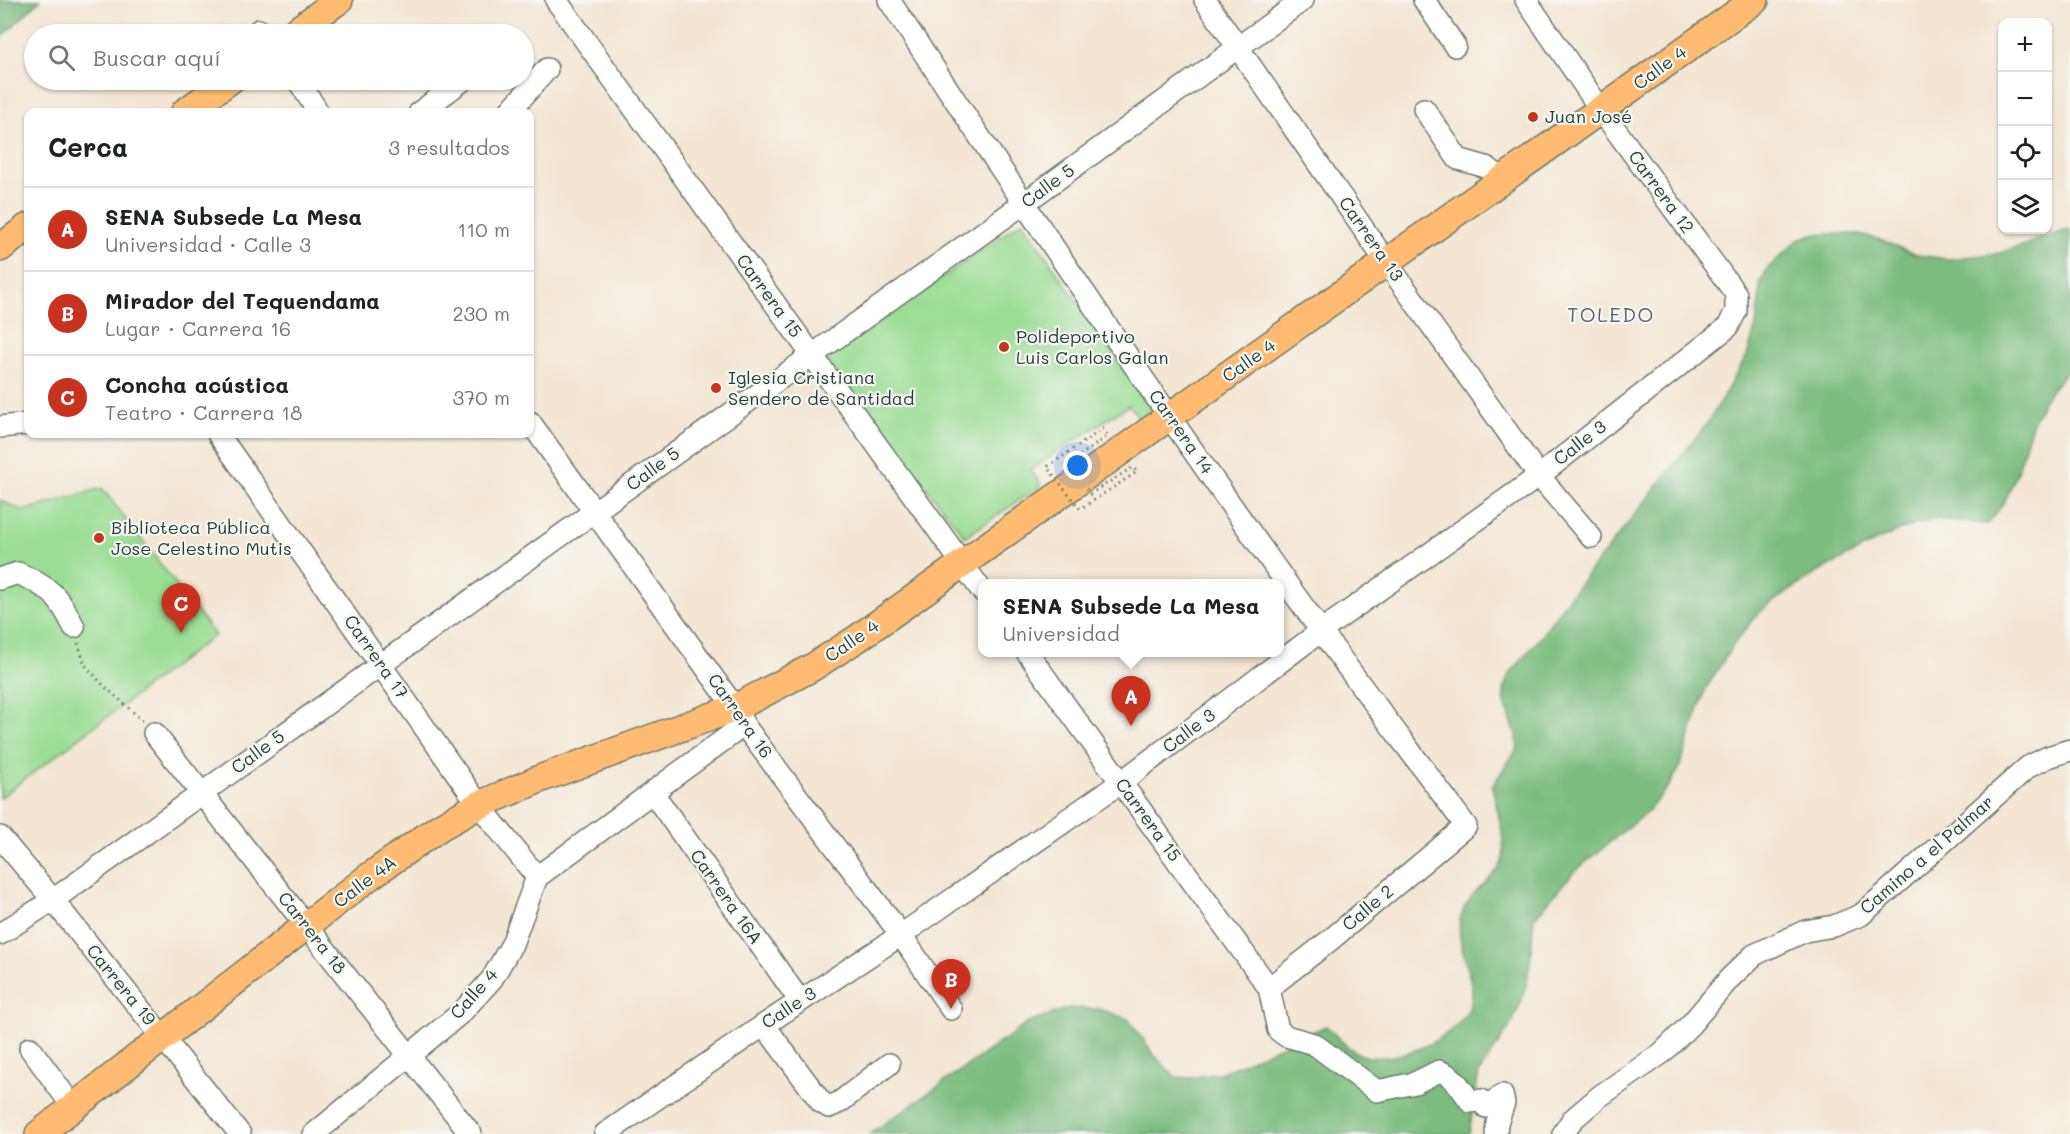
<!DOCTYPE html>
<html lang="es">
<head>
<meta charset="utf-8">
<style>
  :root { --surface:#fff; --page:#f2f2f2; --text:#202124; --muted:#757577; --line:#e0e0e0; --accent:#c8321e }
  body { margin:0; font-family:Mali,sans-serif; background:var(--page); color:var(--text) }
  .controls { position:absolute; right:18px; top:18px; display:grid; overflow:hidden; border-radius:12px; box-shadow:0 2px 4px #0004 }
  .controls button { width:54px; height:54px; display:grid; place-items:center; padding:0; border:0; border-bottom:2px solid var(--line); background:var(--surface); color:var(--text); font:30px sans-serif }
  .you { position:absolute; left:1078px; top:466px; width:21px; height:21px; margin:-15px; border:4px solid #fff; border-radius:50%; background:#1a73e8; box-shadow:0 0 0 9px #1a73e833 }
  .badge { display:grid; place-items:center; width:39px; height:39px; border-radius:50%; background:var(--accent); color:#fff; font-size:20px; font-weight:700 }
  .pin { position:absolute; translate:-50% -50px; filter:drop-shadow(0 2px 3px #0008) }
  .pin::after { content:''; position:absolute; top:32px; width:21px; height:18px; background:inherit; clip-path:polygon(0 0,100% 0,50% 100%) }
  .popup { position:absolute; left:978px; top:579px; width:306px; height:78px; box-sizing:border-box; display:grid; place-content:center; border-radius:12px; background:var(--surface); filter:drop-shadow(0 2px 4px #0005); font-size:20px; white-space:nowrap; color:var(--muted) }
  .popup b { font-size:22px; color:var(--text) }
  .popup::after { content:''; position:absolute; left:50%; top:100%; margin-left:-12px; border:12px solid transparent; border-top-color:var(--surface) }
  .list { margin:0; padding:0; list-style:none }
  h2 { display:flex; justify-content:space-between; align-items:center; height:78px; margin:0; padding:0 24px; font-size:26px }
  h2 small { font-size:20px; font-weight:400; color:var(--muted) }
  .list li { display:grid; grid-template-columns:39px 1fr auto; gap:18px; align-items:center; box-sizing:border-box; height:84px; padding:0 24px; border-top:2px solid var(--line) }
  .list b { display:block; font-size:22px; white-space:nowrap }
  .list p { margin:0; font-size:20px; white-space:nowrap; color:var(--muted) }
  .list em { font-size:20px; font-style:normal; color:var(--muted) }
  .icon { flex:none; width:33px; height:33px; fill:none; stroke:currentColor; stroke-width:2; stroke-linecap:round; stroke-linejoin:round }
  .map { position:relative; flex:none; width:2070px; height:1134px; overflow:hidden }
  .search { position:absolute; background:var(--surface); box-shadow:0 2px 4px #0004; left:24px; top:24px; width:510px; height:66px; display:flex; align-items:center; gap:15px; box-sizing:border-box; padding:0 21px; border-radius:33px; color:var(--muted); font-size:22px }
  .panel { position:absolute; background:var(--surface); box-shadow:0 2px 4px #0004; left:24px; top:108px; width:510px; height:330px; border-radius:12px }
  .map>svg:first-child { display:block }
</style>
</head>
<body>
<div class="map">
<svg width="2070" height="1134" viewBox="0 0 2070 1134">
  <rect width="100%" height="100%" fill="#f6f6f2"/>
  <filter id="ink" filterUnits="userSpaceOnUse"><feTurbulence type="fractalNoise" baseFrequency=".0167" numOctaves="2"/><feDisplacementMap in="SourceGraphic" scale="12" xChannelSelector="R" yChannelSelector="G"/><feConvolveMatrix kernelMatrix="1 2 1 2 8 2 1 2 1" color-interpolation-filters="sRGB"/></filter>
  <filter id="wash" filterUnits="userSpaceOnUse"><feTurbulence type="fractalNoise" baseFrequency=".008" numOctaves="4" result="noise"/><feDisplacementMap in="SourceGraphic" scale="24" xChannelSelector="R" yChannelSelector="G"/><feGaussianBlur stdDeviation="1.35" result="paint"/><feColorMatrix in="noise" values="0 0 0 0 0 0 0 0 0 0 0 0 0 0 0 0 0 1.4 0 .05"/><feComposite in="paint" operator="in"/></filter>
  <g filter="url(#wash)">
    <rect width="100%" height="100%" fill="#f3e6d2"/>
    <g fill="#9bdd94" stroke="#5d8d64" stroke-width="1.5">
      <path d="M1022 221 1152 411 1140 419 1129 405 1030 470 1042 485 965 537 826 360Z"/>
      <path d="M102 488 215 635 0 798V500L23 511Z"/>
    </g>
    <g fill="#7cbc7e" stroke="#4e7c59" stroke-width="1.5">
      <path d="M0 0H40L0 39Z"/>
      <path d="M2070 229V368C2055 383 2041 402 2033 422 2020 458 2014 497 1987 524L1935 519 1905 528 1876 541 1815 574 1771 603 1757 614 1734 644 1705 690 1679 769 1670 784 1649 810 1573 873 1534 918 1530 964 1524 995 1512 1023 1479 1073 1469 1134H870L1028 1023 1069 1008 1099 1009 1128 1019 1155 1056 1175 1077 1190 1078 1219 1073 1232 1068 1326 1026C1337 1036 1347 1049 1361 1055 1394 1067 1469 1035 1472 997 1473 971 1456 947 1460 921 1465 891 1500 878 1503 858 1506 840 1496 805 1492 786L1518 748 1515 732 1505 703 1504 688 1509 675 1539 639 1567 600 1708 422 1747 356 1756 325 1761 281 1768 268 1799 239 1813 234H1859L1875 238 1917 255 1948 259 2000 253Z"/>
    </g>
  </g>
  <g filter="url(#ink)">
    <g fill="none" stroke-linecap="round" stroke-linejoin="round">
      <g stroke="#69786b" stroke-width="24">
        <g id="minor">
          <path d="M556 0 982 591"/>
          <path d="M889 0C1029 213 1171 424 1321 631 1368 696 1418 761 1466 826L1329 941 1269 988"/>
          <path d="M1205 0 1387 263 1539 476 1591 537"/>
          <path d="M1424 0 1455 46"/>
          <path d="M259 30 264 34"/>
          <path d="M298 80 318 112"/>
          <path d="M1424 109 1458 159 1486 167 1503 179"/>
          <path d="M420 112 463 80"/>
          <path d="M509 112 547 69"/>
          <path d="M530 422 735 708 744 725 901 935 951 1009"/>
          <path d="M0 427 28 424"/>
          <path d="M218 434 479 805 537 877"/>
          <path d="M0 579 18 573C51 589 57 593 74 627"/>
          <path d="M1027 652 1269 988 1278 1030 1286 1036 1314 1044 1377 1091 1415 1083 1439 1071C1456 1076 1462 1091 1471 1102L1481 1100 1486 1107 1502 1095 1504 1103 1497 1123 1496 1134"/>
          <path d="M154 733 471 1134"/>
          <path d="M653 793 800 1001"/>
          <path d="M0 837 53 900 240 1134"/>
          <path d="M0 934 53 900 1023 204 1303 0"/>
          <path d="M764 1025 821 1102 829 1107 840 1102 889 1064"/>
          <path d="M30 1048 73 1107"/>
          <path d="M314 1134 462 1012 492 979 512 944 537 877 744 725"/>
          <path d="M605 1134 764 1025 901 935 1120 783 1321 631 1539 476 1728 327 1736 311V294L1601 110 1526 0"/>
          <path d="M1563 1134 1572 1120 1600 1096 1662 1053 1691 1024 1730 978 1754 955 1805 931 1834 926 1861 915 2028 767 2048 757 2070 750"/>
        </g>
      </g>
      <g stroke="#69786b" stroke-width="30">
        <g id="major">
          <path d="M292 34 339 0"/>
          <path d="M185 112 230 80"/>
          <path d="M0 248 28 227"/>
          <path d="M39 1134 370 876 440 827 479 805 542 778 735 708 813 667 858 638 1755 0"/>
        </g>
      </g>
      <path stroke="#69786b" stroke-width="3" stroke-dasharray="1.5 4.5" stroke-linecap="butt" d="M78 643 85 665 103 685 143 721"/>
      <use href="#minor" stroke="#fff" stroke-width="21"/>
      <use href="#major" stroke="#febb71" stroke-width="27"/>
      <path stroke="#69786b" stroke-width="3" stroke-dasharray="1.5 4.5" stroke-linecap="butt" d="M1070 471 1066 465 1108 436 1103 429 1047 467 1080 509 1137 472 1133 467 1090 494 1086 488"/>
    </g>
  </g>
  <g fill="#c8321e" stroke="#f6f6f2" stroke-width="2">
    <circle cx="1533" cy="117" r="6"/>
    <circle cx="1004" cy="347" r="6"/>
    <circle cx="716" cy="388" r="6"/>
    <circle cx="99" cy="538" r="6"/>
  </g>
  <g text-anchor="middle" stroke-width="4.5" stroke-linejoin="round" paint-order="stroke">
    <g font-size="18" fill="#1f3d34" stroke="#f6f6f2">
      <text transform="translate(1660 68) rotate(-36)" y="6">Calle 4</text>
      <text transform="translate(1048 186) rotate(-36)" y="6">Calle 5</text>
      <text transform="translate(1661 192) rotate(54)" y="6">Carrera 12</text>
      <text transform="translate(1371 239) rotate(55)" y="6">Carrera 13</text>
      <text transform="translate(769 296) rotate(54)" y="6">Carrera 15</text>
      <text transform="translate(1249 361) rotate(-35)" y="6">Calle 4</text>
      <text transform="translate(1181 432) rotate(55)" y="6">Carrera 14</text>
      <text transform="translate(1580 443) rotate(-38)" y="6">Calle 3</text>
      <text transform="translate(653 469) rotate(-36)" y="6">Calle 5</text>
      <text transform="translate(852 641) rotate(-34)" y="6">Calle 4</text>
      <text transform="translate(376 657) rotate(55)" y="6">Carrera 17</text>
      <text transform="translate(740 716) rotate(55)" y="6">Carrera 16</text>
      <text transform="translate(1189 731) rotate(-37)" y="6">Calle 3</text>
      <text transform="translate(258 752) rotate(-36)" y="6">Calle 5</text>
      <text transform="translate(1148 820) rotate(54)" y="6">Carrera 15</text>
      <text transform="translate(1927 855) rotate(-41)" y="6">Camino a el Palmar</text>
      <text transform="translate(365 882) rotate(-37)" y="6">Calle 4A</text>
      <text transform="translate(726 897) rotate(55)" y="6">Carrera 16A</text>
      <text transform="translate(1368 908) rotate(-40)" y="6">Calle 2</text>
      <text transform="translate(312 933) rotate(52)" y="6">Carrera 18</text>
      <text transform="translate(121 985) rotate(51)" y="6">Carrera 19</text>
      <text transform="translate(474 994) rotate(-48)" y="6">Calle 4</text>
      <text transform="translate(789 1008) rotate(-33)" y="6">Calle 3</text>
    </g>
    <g font-size="18" fill="#1f3d34" stroke="#f6f6f2" text-anchor="start">
      <text x="1545" y="123">Juan José</text>
      <text x="1016" y="343">Polideportivo<tspan x="1016" dy="21">Luis Carlos Galan</tspan></text>
      <text x="728" y="384">Iglesia Cristiana<tspan x="728" dy="21">Sendero de Santidad</tspan></text>
      <text x="111" y="534">Biblioteca Pública<tspan x="111" dy="21">Jose Celestino Mutis</tspan></text>
    </g>
    <g font-size="20" letter-spacing="1.5" fill="#566474" stroke="#f6f6f2">
      <text x="1611" y="322">TOLEDO</text>
    </g>
  </g>
</svg>
<div class="controls">
<button>+</button>
<button>−</button>
<button><svg class="icon" aria-label="locate" viewBox="0 0 24 24"><circle cx="12" cy="12" r="6"/><path d="M12 2v4M12 18v4M2 12h4M18 12h4"/></svg></button>
<button><svg class="icon" aria-label="layers" viewBox="0 0 24 24"><path d="M12 4l9 5-9 5-9-5zM3 14l9 5 9-5"/></svg></button>
</div>
<div class="you"></div>
<div class="pin badge" style="left:1131px;top:726px">A</div>
<div class="popup"><b>SENA Subsede La Mesa</b>Universidad</div>
<div class="pin badge" style="left:951px;top:1009px">B</div>
<div class="pin badge" style="left:181px;top:633px">C</div>
<div class="search"><svg class="icon" aria-label="search" viewBox="0 0 24 24"><circle cx="10" cy="10" r="6"/><path d="M15 15l6 6"/></svg>Buscar aquí</div>
<section class="panel">
<h2>Cerca<small>3 resultados</small></h2>
<ul class="list">
<li><span class="badge">A</span><div><b>SENA Subsede La Mesa</b><p>Universidad · Calle 3</p></div><em>110 m</em></li>
<li><span class="badge">B</span><div><b>Mirador del Tequendama</b><p>Lugar · Carrera 16</p></div><em>230 m</em></li>
<li><span class="badge">C</span><div><b>Concha acústica</b><p>Teatro · Carrera 18</p></div><em>370 m</em></li>
</ul>
</section>
</div>
</body>
</html>
